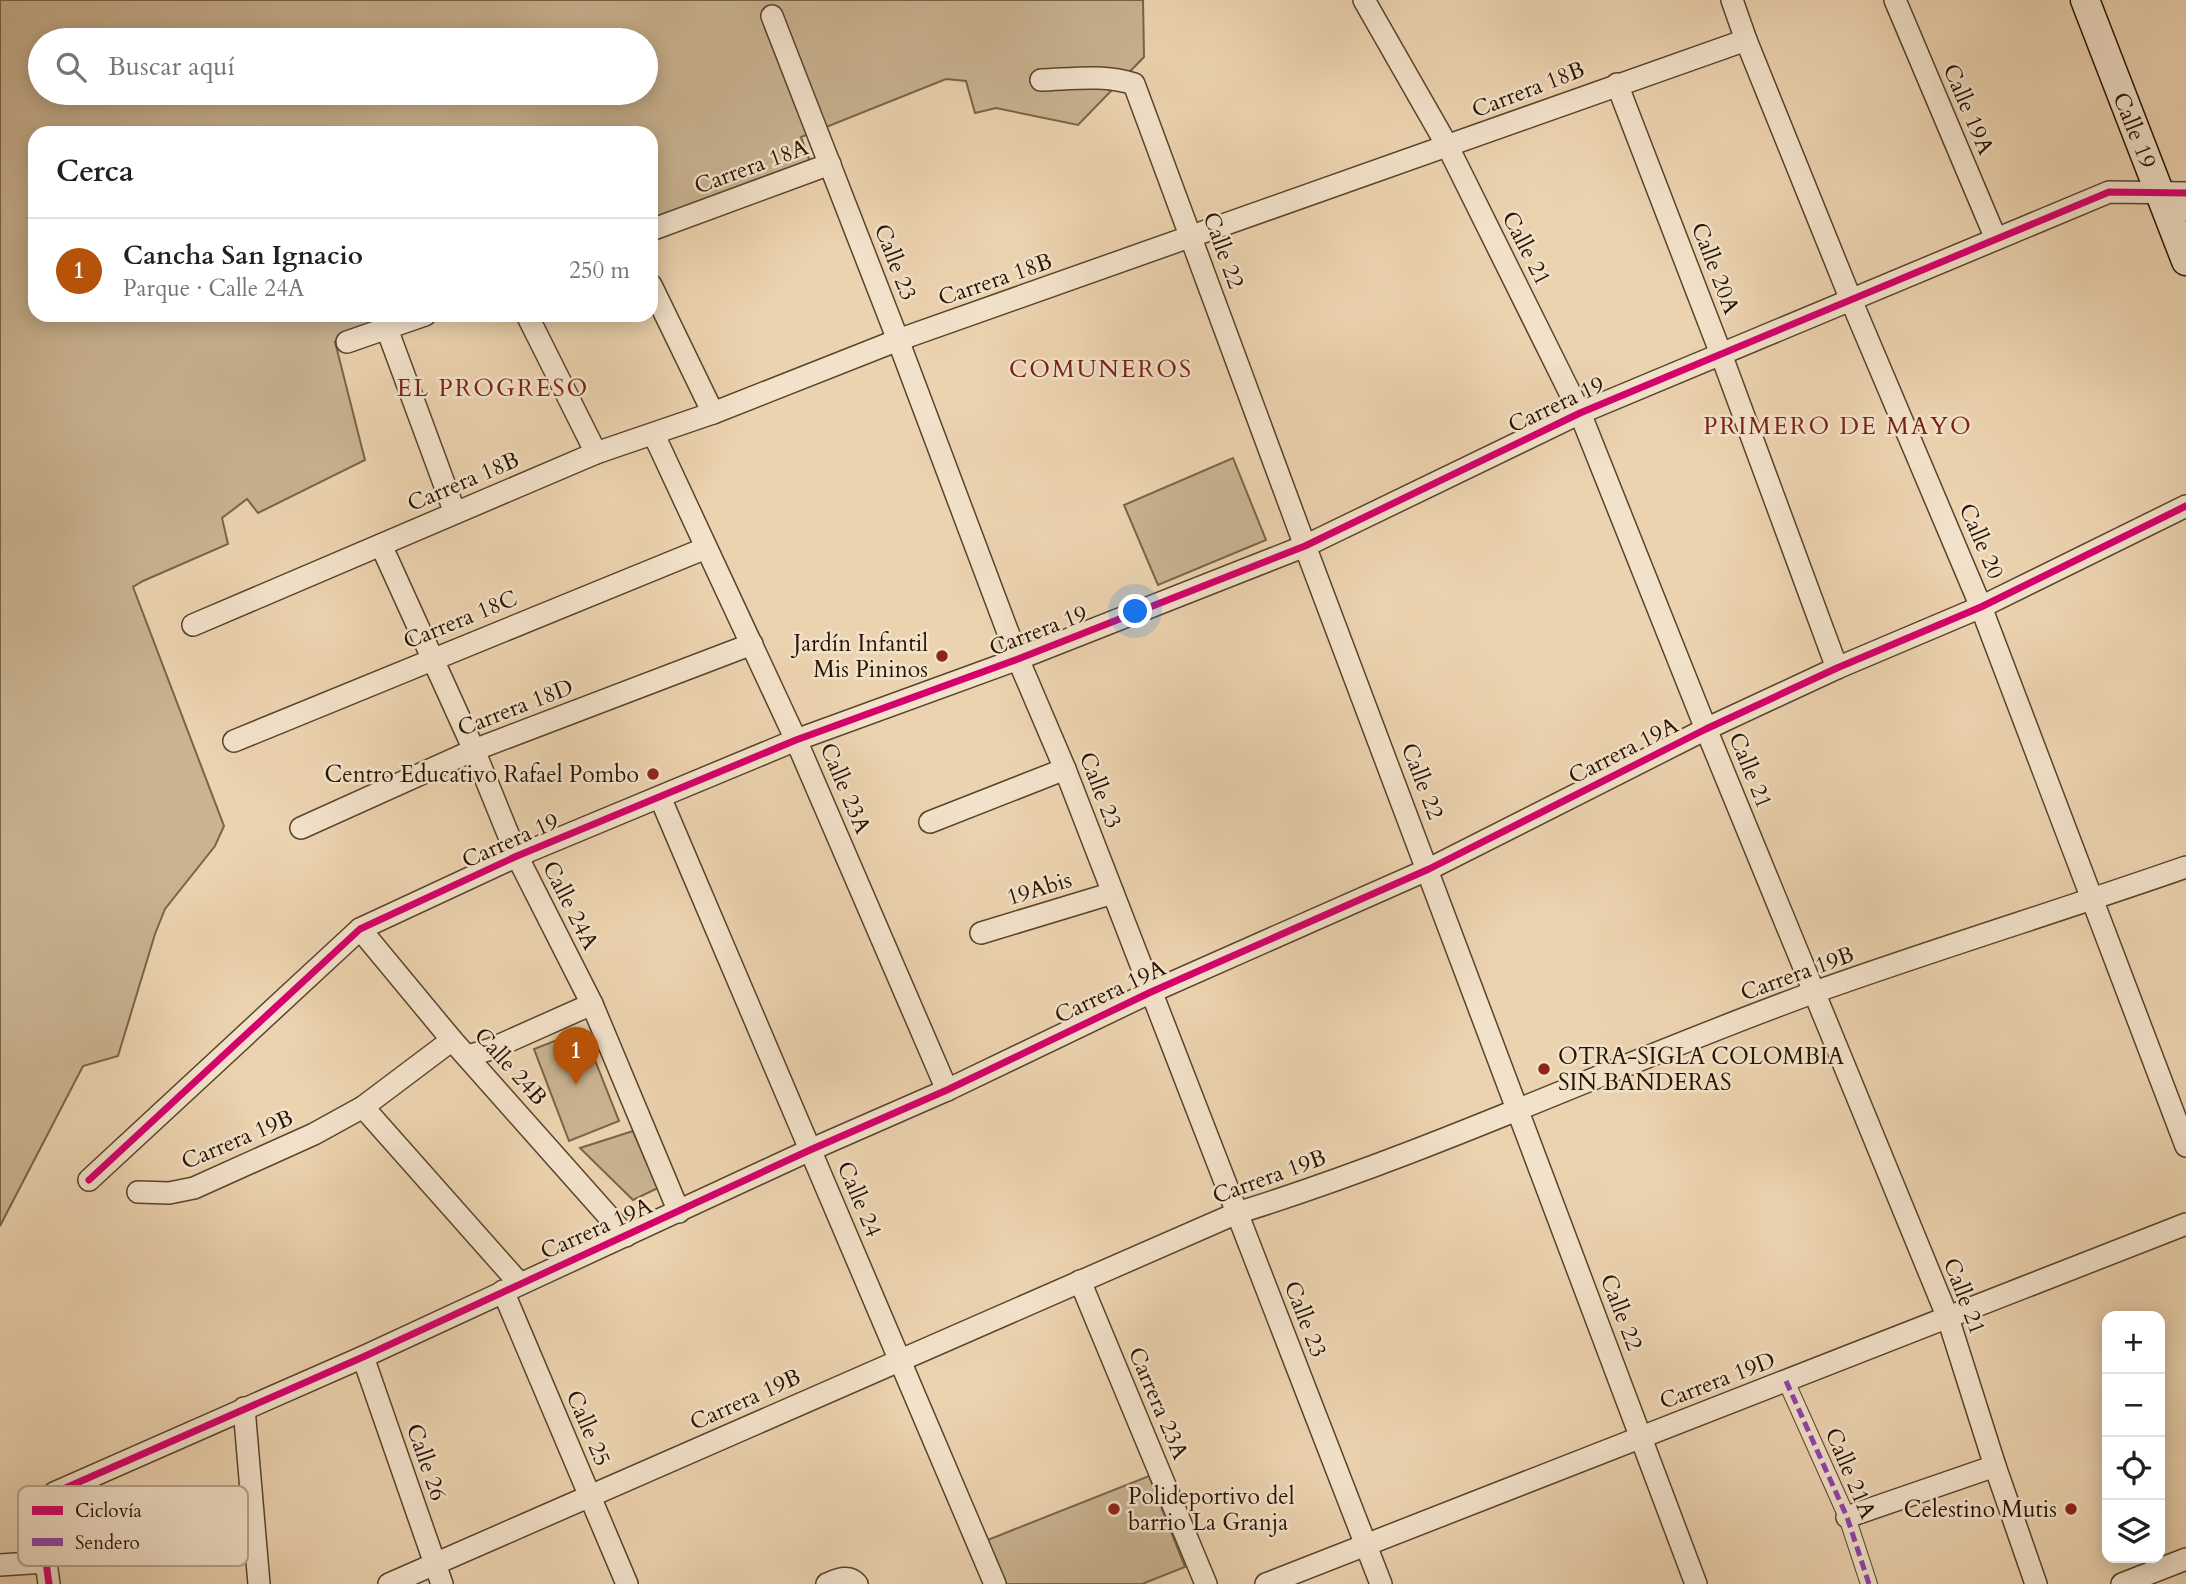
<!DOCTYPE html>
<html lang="es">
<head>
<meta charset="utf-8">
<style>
  :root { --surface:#fff; --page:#f2f2f2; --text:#202124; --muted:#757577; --line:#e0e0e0; --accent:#b45309 }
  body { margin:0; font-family:Cardo,serif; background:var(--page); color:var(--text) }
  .controls { position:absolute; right:21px; bottom:21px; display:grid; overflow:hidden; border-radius:14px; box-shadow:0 4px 18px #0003 }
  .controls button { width:63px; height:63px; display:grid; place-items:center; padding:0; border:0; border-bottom:2px solid var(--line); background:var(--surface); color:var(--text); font:35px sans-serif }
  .you { position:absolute; left:1136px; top:612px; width:24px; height:24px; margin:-18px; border:5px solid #fff; border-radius:50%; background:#1a73e8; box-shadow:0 0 0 10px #1a73e833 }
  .badge { display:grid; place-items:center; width:46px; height:46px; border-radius:50%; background:var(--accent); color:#fff; font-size:23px; font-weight:700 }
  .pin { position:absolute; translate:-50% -58px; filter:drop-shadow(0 2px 4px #0008) }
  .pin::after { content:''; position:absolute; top:37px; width:24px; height:21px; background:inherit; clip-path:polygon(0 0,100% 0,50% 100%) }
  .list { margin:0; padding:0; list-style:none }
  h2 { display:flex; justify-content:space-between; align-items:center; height:91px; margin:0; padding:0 28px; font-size:30px }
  h2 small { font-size:23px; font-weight:400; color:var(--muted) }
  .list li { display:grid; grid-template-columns:46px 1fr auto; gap:21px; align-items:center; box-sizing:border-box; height:105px; padding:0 28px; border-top:2px solid var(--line) }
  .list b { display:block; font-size:26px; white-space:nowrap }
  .list p { margin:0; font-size:23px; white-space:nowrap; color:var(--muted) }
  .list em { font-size:23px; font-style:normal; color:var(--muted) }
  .icon { flex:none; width:38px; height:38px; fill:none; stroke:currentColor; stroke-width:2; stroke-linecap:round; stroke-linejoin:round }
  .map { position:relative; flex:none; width:2186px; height:1584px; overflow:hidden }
  .search { position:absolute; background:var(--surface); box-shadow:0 4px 18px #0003; left:28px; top:28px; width:630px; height:77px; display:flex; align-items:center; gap:18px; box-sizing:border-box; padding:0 24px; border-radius:38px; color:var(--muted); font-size:26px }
  .panel { position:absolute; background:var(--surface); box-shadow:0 4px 18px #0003; left:28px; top:126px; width:630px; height:196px; border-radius:21px }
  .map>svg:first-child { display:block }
</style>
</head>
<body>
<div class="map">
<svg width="2186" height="1584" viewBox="0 0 2186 1584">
  <rect width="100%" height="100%" fill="#ecd3af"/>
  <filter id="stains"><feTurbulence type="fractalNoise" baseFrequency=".00286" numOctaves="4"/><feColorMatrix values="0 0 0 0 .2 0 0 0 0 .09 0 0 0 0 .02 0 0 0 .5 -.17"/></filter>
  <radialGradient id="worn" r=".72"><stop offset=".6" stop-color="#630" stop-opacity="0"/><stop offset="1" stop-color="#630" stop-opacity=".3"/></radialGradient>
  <g fill="#cab391" stroke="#786448" stroke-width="2" fill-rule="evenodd">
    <path d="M0 0H1143L1144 57 1078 125 996 108 975 113 966 81 946 79 801 137 812 167 651 227V133H35V315H419L335 342 365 460 258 513 247 499 222 518 228 544 143 581 133 587 224 826 215 846 165 909 155 934 118 1056 83 1066 0 1226ZM40 40H646V93H40Z"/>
    <path d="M1233 458 1266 540 1158 585 1124 505Z"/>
    <path d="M583 1030 619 1121 569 1141 534 1049Z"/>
    <path d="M633 1131 658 1188 633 1200 580 1148Z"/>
    <path d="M1149 1476 1185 1567 1142 1584H1001L985 1541Z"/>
  </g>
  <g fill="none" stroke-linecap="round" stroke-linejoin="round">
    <g stroke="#58442c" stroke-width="18">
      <path id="pedestrian" d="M1786 1381 1847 1517 1869 1584"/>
    </g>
    <g stroke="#58442c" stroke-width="24">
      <g id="minor">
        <path d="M1364 0 1448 147 1580 413 1706 729 1948 1318 1995 1466 2036 1584"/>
        <path d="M1732 0 1746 40 1851 300 1981 607 2186 1146"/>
        <path d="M1895 0 1996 239"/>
        <path d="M772 16 898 340 1018 659 1065 769 1381 1584"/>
        <path d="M1041 80C1073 79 1104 74 1134 84L1305 546 1696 1584"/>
        <path d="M1617 84 1721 354 1837 668"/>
        <path d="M2160 192 2186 210"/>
        <path d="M651 230 830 164"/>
        <path d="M651 285 713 413"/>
        <path d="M527 315 596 453"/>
        <path d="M387 329 455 513"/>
        <path d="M347 342 425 315"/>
        <path d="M654 435 796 740 947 1090"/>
        <path d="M381 545 474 750 517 856 592 1004 679 1212"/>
        <path d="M193 625 596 453 713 413 898 340 1746 40"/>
        <path d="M234 741 706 548"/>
        <path d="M660 797 995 1584"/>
        <path d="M930 822 1065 769"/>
        <path d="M301 828 474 750 752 644"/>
        <path d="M360 929 452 1040 626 1236"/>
        <path d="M981 933 1113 893"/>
        <path d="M468 1056 491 1049 592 1004"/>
        <path d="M363 1107 520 1284"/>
        <path d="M89 1180 360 929 517 856 796 740 1018 659 1305 546 1580 413 2109 192 2186 193"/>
        <path d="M138 1192 169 1193 194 1188 314 1134 363 1107 452 1040"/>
        <path d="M1080 1281 1206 1584"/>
        <path d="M503 1291 627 1584"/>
        <path d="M363 1357 442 1584"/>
        <path d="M244 1408 259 1584"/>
        <path d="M1847 1517 1995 1466"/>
        <path d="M0 1565 46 1562"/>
        <path d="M49 1584C45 1556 39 1518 54 1493L363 1357 810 1150 947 1090 1151 992 1429 869 1706 729 1837 668 1981 607 2186 506"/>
        <path d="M389 1584 1237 1213C1434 1152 1621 1062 1815 992 1938 948 2063 910 2186 867"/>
        <path d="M827 1584C837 1580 848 1574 857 1584"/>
        <path d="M1266 1584 2186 1224"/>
        <path d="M2122 1584 2186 1559"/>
      </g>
    </g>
    <g stroke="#261400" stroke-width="31">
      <path id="secondary" d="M2085 0 2186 261"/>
    </g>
    <use href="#pedestrian" stroke="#f3e2cb" stroke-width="16"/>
    <use href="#minor" stroke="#f3e2cb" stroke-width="21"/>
    <use href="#secondary" stroke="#f3e2cb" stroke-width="28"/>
    <path stroke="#8e44ad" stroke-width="5" stroke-dasharray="10 5" stroke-linecap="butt" d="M1786 1381 1847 1517 1869 1584"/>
    <g stroke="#f3e2cb" stroke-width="11">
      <g id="cycleway">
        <path d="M89 1180 360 929 517 856 796 740 1018 659 1305 546 1580 413 2109 192 2186 193"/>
        <path d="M49 1584C45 1556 39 1518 54 1493L363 1357 810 1150 947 1090 1151 992 1429 869 1706 729 1837 668 1981 607 2186 506"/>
      </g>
    </g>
    <use href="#cycleway" stroke="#d6006c" stroke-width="7"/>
  </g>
  <g fill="#8f2418" stroke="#f3e2cb" stroke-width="2.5">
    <circle cx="942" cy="656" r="7"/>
    <circle cx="653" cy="774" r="7"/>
    <circle cx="1544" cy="1069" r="7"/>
    <circle cx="1114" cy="1509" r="7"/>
    <circle cx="2071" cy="1509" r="7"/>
  </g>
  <g text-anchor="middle" stroke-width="5" stroke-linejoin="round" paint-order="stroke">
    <g font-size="23" fill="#261400" stroke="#f3e2cb">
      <text transform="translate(1528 89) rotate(-21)" y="8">Carrera 18B</text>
      <text transform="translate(1969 109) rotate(67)" y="8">Calle 19A</text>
      <text transform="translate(2135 130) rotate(68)" y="8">Calle 19</text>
      <text transform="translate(751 166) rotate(-20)" y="8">Carrera 18A</text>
      <text transform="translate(1527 248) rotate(63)" y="8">Calle 21</text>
      <text transform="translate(1224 250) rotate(70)" y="8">Calle 22</text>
      <text transform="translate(896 262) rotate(69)" y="8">Calle 23</text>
      <text transform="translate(1716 268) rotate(69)" y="8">Calle 20A</text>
      <text transform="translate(995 279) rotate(-19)" y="8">Carrera 18B</text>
      <text transform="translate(1556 404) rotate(-25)" y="8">Carrera 19</text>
      <text transform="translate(463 481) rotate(-23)" y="8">Carrera 18B</text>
      <text transform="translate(1982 541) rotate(67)" y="8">Calle 20</text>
      <text transform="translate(460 619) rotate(-22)" y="8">Carrera 18C</text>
      <text transform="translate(1038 630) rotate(-21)" y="8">Carrera 19</text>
      <text transform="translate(515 707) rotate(-21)" y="8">Carrera 18D</text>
      <text transform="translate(1623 750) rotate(-27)" y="8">Carrera 19A</text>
      <text transform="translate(1751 770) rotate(68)" y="8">Calle 21</text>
      <text transform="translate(1423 781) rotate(69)" y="8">Calle 22</text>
      <text transform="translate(846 788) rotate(67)" y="8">Calle 23A</text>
      <text transform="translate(1101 790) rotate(69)" y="8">Calle 23</text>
      <text transform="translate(510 840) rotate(-24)" y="8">Carrera 19</text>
      <text transform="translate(1039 888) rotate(-17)" y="8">19Abis</text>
      <text transform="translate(571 905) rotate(63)" y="8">Calle 24A</text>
      <text transform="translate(1797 973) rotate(-20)" y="8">Carrera 19B</text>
      <text transform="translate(1110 991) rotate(-25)" y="8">Carrera 19A</text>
      <text transform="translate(511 1066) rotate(48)" y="8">Calle 24B</text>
      <text transform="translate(237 1139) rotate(-23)" y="8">Carrera 19B</text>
      <text transform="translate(1269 1176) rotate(-20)" y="8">Carrera 19B</text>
      <text transform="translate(860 1199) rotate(67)" y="8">Calle 24</text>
      <text transform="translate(596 1228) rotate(-24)" y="8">Carrera 19A</text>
      <text transform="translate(1965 1296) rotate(69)" y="8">Calle 21</text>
      <text transform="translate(1622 1312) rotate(69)" y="8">Calle 22</text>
      <text transform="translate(1306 1319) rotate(69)" y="8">Calle 23</text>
      <text transform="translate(1717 1380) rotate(-21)" y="8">Carrera 19D</text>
      <text transform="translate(745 1399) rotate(-24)" y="8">Carrera 19B</text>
      <text transform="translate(1159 1403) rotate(67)" y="8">Carrera 23A</text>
      <text transform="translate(589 1428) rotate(67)" y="8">Calle 25</text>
      <text transform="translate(427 1462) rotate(71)" y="8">Calle 26</text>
      <text transform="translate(1851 1473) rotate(67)" y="8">Calle 21A</text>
    </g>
    <g font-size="23" fill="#261400" stroke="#f3e2cb" text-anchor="end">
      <text x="928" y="651">Jardín Infantil<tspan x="928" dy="26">Mis Pininos</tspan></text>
      <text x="639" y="782">Centro Educativo Rafael Pombo</text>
      <text x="1558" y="1064" text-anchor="start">OTRA-SIGLA COLOMBIA<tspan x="1558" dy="26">SIN BANDERAS</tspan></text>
      <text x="1128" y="1504" text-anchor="start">Polideportivo del<tspan x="1128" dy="26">barrio La Granja</tspan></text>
      <text x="2057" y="1517">Celestino Mutis</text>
    </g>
    <g font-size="24" letter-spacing="2" fill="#7a1f14" stroke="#f3e2cb">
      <text x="1101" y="377">COMUNEROS</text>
      <text x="493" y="396">EL PROGRESO</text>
      <text x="1838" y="434">PRIMERO DE MAYO</text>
    </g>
  </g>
  <rect x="18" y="1486" width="230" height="80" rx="10" fill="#f3e2cb" stroke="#b6a48e" stroke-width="2"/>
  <rect x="32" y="1506" width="31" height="9" fill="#d6006c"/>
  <rect x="32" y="1538" width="31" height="8" fill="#8e44ad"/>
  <g font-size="19" fill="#261400">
    <text x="75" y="1517">Ciclovía</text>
    <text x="75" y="1549">Sendero</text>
  </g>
  <rect width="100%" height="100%" filter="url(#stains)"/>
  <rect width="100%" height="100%" fill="url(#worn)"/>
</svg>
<div class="controls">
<button>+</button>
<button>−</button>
<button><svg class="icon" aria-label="locate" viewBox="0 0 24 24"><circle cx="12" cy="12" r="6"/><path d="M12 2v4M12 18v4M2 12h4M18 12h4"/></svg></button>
<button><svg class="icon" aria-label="layers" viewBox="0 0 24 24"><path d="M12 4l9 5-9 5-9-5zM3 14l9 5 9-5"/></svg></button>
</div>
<div class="you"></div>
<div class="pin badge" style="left:576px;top:1085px">1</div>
<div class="search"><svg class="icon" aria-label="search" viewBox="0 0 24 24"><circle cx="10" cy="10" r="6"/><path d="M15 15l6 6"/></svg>Buscar aquí</div>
<section class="panel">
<h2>Cerca<small></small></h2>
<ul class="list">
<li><span class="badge">1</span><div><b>Cancha San Ignacio</b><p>Parque · Calle 24A</p></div><em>250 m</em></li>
</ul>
</section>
</div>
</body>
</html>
